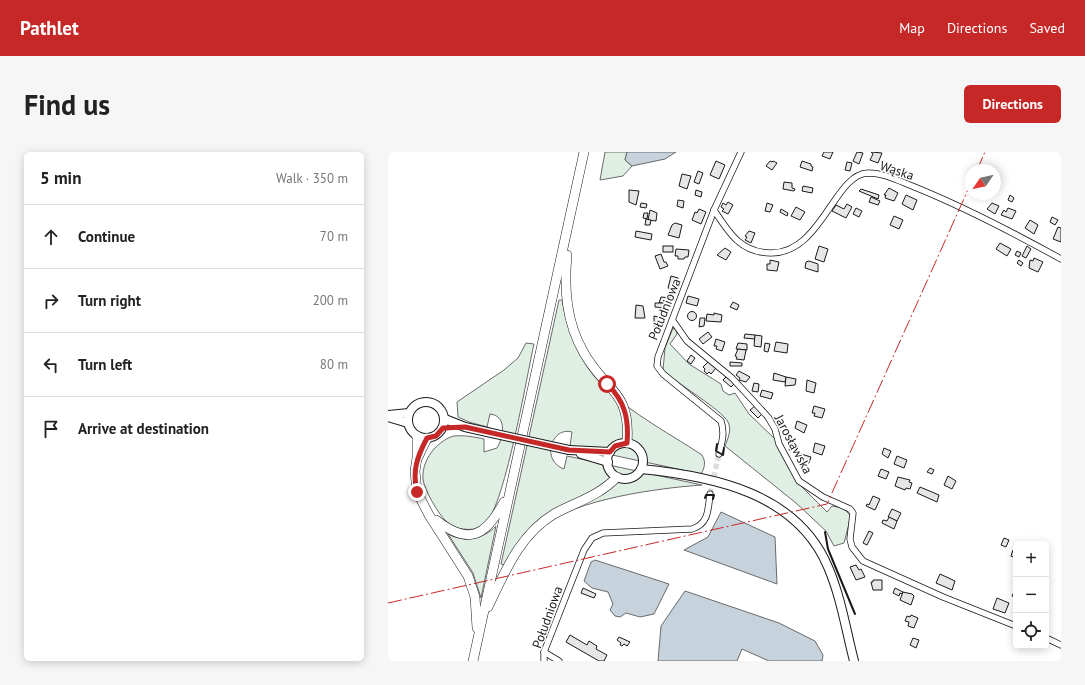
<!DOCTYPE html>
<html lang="en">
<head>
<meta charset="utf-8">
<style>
  :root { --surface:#fff; --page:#f6f6f6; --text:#222; --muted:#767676; --line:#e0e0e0; --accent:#c62828 }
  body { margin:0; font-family:"PT Sans",sans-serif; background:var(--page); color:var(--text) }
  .controls { position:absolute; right:12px; bottom:12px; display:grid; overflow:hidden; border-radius:6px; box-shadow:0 2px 10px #0003 }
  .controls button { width:36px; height:36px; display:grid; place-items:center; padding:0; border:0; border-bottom:1px solid var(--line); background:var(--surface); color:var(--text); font:20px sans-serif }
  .compass { position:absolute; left:577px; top:12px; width:36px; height:36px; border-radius:50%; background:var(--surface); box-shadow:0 2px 10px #0003; rotate:236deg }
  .stop { position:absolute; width:12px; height:12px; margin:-9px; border:3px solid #c62828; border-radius:50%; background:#fff }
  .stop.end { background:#c62828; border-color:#fff; box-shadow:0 1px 4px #0008 }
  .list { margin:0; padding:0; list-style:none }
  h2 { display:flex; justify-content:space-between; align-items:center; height:52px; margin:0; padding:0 16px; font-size:17px }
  h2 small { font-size:13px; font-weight:400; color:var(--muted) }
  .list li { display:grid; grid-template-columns:26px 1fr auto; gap:12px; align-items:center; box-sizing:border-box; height:64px; padding:0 16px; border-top:1px solid var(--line) }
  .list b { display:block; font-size:15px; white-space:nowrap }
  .list em { font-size:13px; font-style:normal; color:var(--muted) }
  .icon { flex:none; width:22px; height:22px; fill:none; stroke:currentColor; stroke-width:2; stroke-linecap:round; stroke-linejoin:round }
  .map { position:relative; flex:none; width:673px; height:509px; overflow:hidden; border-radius:6px }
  header { display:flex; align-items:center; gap:24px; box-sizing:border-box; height:56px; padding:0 20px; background:var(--accent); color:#fff }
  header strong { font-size:19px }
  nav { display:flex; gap:22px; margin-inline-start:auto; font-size:14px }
  .intro { display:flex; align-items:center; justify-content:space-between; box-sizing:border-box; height:96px; padding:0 24px }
  h1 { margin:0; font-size:28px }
  .button { padding:10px 18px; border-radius:6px; background:var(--accent); color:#fff; font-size:14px; font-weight:700 }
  main { display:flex; gap:24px; padding:0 24px }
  aside { flex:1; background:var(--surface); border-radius:6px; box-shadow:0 2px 10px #0003 }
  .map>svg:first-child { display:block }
</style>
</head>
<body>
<header>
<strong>Pathlet</strong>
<nav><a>Map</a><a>Directions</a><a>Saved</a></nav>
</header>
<div class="intro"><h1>Find us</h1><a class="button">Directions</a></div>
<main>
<aside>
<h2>5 min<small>Walk · 350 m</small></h2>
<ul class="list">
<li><svg class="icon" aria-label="ahead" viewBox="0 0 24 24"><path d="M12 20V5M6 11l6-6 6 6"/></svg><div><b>Continue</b></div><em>70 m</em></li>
<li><svg class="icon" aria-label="right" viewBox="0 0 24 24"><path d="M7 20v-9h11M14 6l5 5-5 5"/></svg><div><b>Turn right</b></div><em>200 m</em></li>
<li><svg class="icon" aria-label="left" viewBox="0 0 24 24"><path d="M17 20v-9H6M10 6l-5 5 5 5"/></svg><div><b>Turn left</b></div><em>80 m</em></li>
<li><svg class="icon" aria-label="arrive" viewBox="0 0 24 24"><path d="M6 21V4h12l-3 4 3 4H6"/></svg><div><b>Arrive at destination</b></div></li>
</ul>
</aside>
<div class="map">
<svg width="673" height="509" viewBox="0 0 673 509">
  <rect width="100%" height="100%" fill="#fff"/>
  <g fill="#e0efe3" stroke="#6a6a6a">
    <path d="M217 0H239L237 8 244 14 235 24 212 28Z"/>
    <path d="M171 148H174C179 175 188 202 206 224 234 257 278 279 314 303 318 310 317 315 313 322L182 294 184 280C164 274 152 308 176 317L179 304 314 333C271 336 187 347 153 375 140 386 129 401 117 413L113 412Z"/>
    <path d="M285 176 288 178 289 182 282 192 301 212 333 232 335 239 341 243 347 241 361 262 387 287 410 331 439 360 444 354 455 356 463 364 456 391 446 394 438 379 408 351 337 294C340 286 344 278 340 270 333 257 289 232 275 218L277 196Z"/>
    <path d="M138 191 146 192C139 222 116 361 95 374 84 380 67 378 58 369 50 362 36 337 35 327 34 316 39 305 46 297 52 291 58 286 66 284 76 283 87 285 96 287V300L109 296C115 286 120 264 102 262L99 275 81 270 70 265 69 250 116 218 130 206Z"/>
    <path d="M108 374 93 446 85 421 60 382C76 391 96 387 108 374Z"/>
  </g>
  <g fill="#c6d2dc" stroke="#6a6a6a">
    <path d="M239 0H288L277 7 244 14 237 8Z"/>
    <path d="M333 360 387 385 389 432 296 398 320 385Z"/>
    <path d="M207 408 281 432 266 462 252 465 238 461 232 465 227 464 222 458 225 452 220 440 204 436 196 429 203 410Z"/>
    <path d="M297 439 391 471 427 489 435 503 434 509H381L354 497 349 509H270L273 474Z"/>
  </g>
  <g fill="#e6e6e6" stroke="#1a1a1a">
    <path d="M436 0H445L442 7 434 4Z"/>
    <path d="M469 0 475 1 471 12 465 9Z"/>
    <path d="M483 0 494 1 490 11 482 8 485 2Z"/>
    <path d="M328 9 337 13 331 27 322 23Z"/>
    <path d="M382 9 384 10 385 9 389 11 384 18 378 14Z"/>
    <path d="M414 9 423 12V14L425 15 424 19 412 15Z"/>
    <path d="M459 10 464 11 462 19 457 18Z"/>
    <path d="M310 19 315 21 311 32 306 30Z"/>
    <path d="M294 22 303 24 299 37 291 34Z"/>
    <path d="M396 30 404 31V36L407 37 406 39 395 37Z"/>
    <path d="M415 34 425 36 424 41 414 39Z"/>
    <path d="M501 36 510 41 506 49 497 46 498 43H496Z"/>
    <path d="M473 37 491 43 490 47 471 39Z"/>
    <path d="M241 38 251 39 248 53 241 50Z"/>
    <path d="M308 38 314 40 313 45 307 43Z"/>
    <path d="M518 43 529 48 525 58 514 52Z"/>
    <path d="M622 43 626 46 624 50 620 48Z"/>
    <path d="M483 45 492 49 490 53 481 50Z"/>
    <path d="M290 48 296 49 295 56 289 54Z"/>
    <path d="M340 50 345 53 340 62 334 59 336 57 333 55 335 51 338 53Z"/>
    <path d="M253 51 259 52 258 56 252 55Z"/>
    <path d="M379 51 385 53 382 60 377 59Z"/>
    <path d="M604 51 611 54 607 62 599 57Z"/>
    <path d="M459 52 464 55 458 66 444 59 448 53 456 57Z"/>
    <path d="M408 55 417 60 412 68 403 64Z"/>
    <path d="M468 56 474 59 471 65 465 62Z"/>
    <path d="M620 56 628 59 624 67 613 63 616 58 618 60Z"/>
    <path d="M311 57 318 60 313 72 304 68 307 60 309 61Z"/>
    <path d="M393 57 400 61 399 64 392 60Z"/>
    <path d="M262 58 269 61 268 69 260 68Z"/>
    <path d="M256 61H260L259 67 255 66Z"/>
    <path d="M506 64 515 68 511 77 502 73Z"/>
    <path d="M664 65 670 68 667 73 662 70Z"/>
    <path d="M258 67 263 68 262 73H257Z"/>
    <path d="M642 68 650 73 646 82 637 76Z"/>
    <path d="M287 71 294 73 291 86 280 83 284 73Z"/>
    <path d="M670 75 673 76V90L665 87Z"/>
    <path d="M248 79 264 82 263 88 247 85Z"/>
    <path d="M361 79 367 81 363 91 357 88 359 85 357 84Z"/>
    <path d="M612 91 623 97 619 104 608 97Z"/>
    <rect x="275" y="94" width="10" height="6"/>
    <path d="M431 94 440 97 436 110 427 107Z"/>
    <path d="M639 94 643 97 638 106 634 104Z"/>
    <path d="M337 96 343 100 338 108 329 103Z"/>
    <path d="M288 97 301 98 300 105H297L296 107H290V104H287Z"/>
    <path d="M629 99 633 101 631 105 627 103Z"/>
    <path d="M273 102 276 110H278L280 114 272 117 267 104Z"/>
    <path d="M646 106 655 110 650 120 641 116 642 108 645 109Z"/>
    <path d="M382 108 391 110 389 119 379 118V112H382Z"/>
    <path d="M631 108 635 111 633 114 629 111Z"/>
    <path d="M421 109 430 112V120L417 116 418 110Z"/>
    <path d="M283 124 290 126 287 138 280 136Z"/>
    <path d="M300 144 311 147 309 154 298 151Z"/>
    <path d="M273 145 283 146V151H271Z"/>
    <path d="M345 150 351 153 349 158 342 155Z"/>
    <path d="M267 151H276V156L267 155Z"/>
    <path d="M248 153 255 154 257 166H247Z"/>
    <circle cx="304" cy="164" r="4.5"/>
    <path d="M326 161 334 163 333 170 318 169 319 162 326 163Z"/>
    <path d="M266 164 275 166V174H266Z"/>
    <path d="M312 166H317L316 174 311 175Z"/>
    <path d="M320 180 324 185 315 192 311 187Z"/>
    <path d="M357 182 367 183V187L356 186Z"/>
    <path d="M367 183 374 184 373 195 366 194Z"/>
    <path d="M328 187 337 190 334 199 328 197 329 194H326Z"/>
    <path d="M388 190 400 192 399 201 386 199Z"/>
    <path d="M350 191 359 192V198L348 197Z"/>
    <path d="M377 191 382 192 380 200 376 199Z"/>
    <path d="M350 197 358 198 356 208 348 207 349 205 347 204Z"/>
    <path d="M303 203 307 206 303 212 299 209Z"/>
    <path d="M320 210 328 216 323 222 321 220 319 222 316 219 317 217 315 215Z"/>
    <path d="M342 210 354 211V214H342Z"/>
    <path d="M351 219 362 225 358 230 351 228 352 226 348 223Z"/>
    <path d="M386 221 398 225 397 230 385 228Z"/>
    <path d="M339 224 347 231 343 235 335 228Z"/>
    <path d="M398 225 408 227 407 233 397 234Z"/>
    <path d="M419 228 428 231 426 241 418 239Z"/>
    <path d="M366 231 371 232 370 240 364 239Z"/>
    <path d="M374 238 385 241 383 247 372 244Z"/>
    <path d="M367 254 374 262 370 266 362 258Z"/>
    <path d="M426 254 437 257 434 266 426 264 427 261H424Z"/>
    <path d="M409 269 419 273 416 281 407 276Z"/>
    <path d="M427 291 437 294 434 303 425 300Z"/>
    <path d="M403 293 408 295 407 300 401 298Z"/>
    <path d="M496 296 503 299 500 306 494 302Z"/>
    <path d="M413 302 423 305 421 311 410 308Z"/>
    <path d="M509 304 519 308 516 316 506 312Z"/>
    <path d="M542 316 546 318 544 322 539 320Z"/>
    <path d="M493 317 501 320 498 327 490 324Z"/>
    <path d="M560 324 568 329 564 337 556 333Z"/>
    <path d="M510 325 522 328 521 330 524 331 522 337 518 336 517 338 507 334Z"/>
    <path d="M532 335 551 343 549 350 529 341Z"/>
    <path d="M485 344 492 347 487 358 478 354 479 352 481 353Z"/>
    <path d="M504 357 513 361 509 369 500 365Z"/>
    <path d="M501 365 509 369 506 377 494 371 495 368 499 369Z"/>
    <path d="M481 379 485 381 479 393 475 391Z"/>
    <path d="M616 386 621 388 618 395 613 393Z"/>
    <path d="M625 398 628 400V406L623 404Z"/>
    <path d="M468 413 471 418 473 417 477 425 468 428 462 415Z"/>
    <path d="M552 422 567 429 564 438 548 431Z"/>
    <path d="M485 428H494V438H485L483 430H485Z"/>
    <path d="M195 436 208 442 206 446 193 441Z"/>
    <path d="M507 436 515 440 514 442 512 441 511 444 505 441Z"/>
    <path d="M627 438 628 439V446L624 444Z"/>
    <path d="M515 440 524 442 526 444 523 453 512 448Z"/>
    <path d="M609 446 621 451 617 461 605 457Z"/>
    <path d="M523 463 530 466 526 476 520 474 521 470 517 469 519 464 522 465Z"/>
    <path d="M182 483 199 493 201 489 209 494 208 497 219 503 216 509H211L178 490Z"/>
    <path d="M231 485 242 490 239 494 236 492 234 494 232 493 233 491 229 488Z"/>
    <path d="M525 486 531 488 528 496 522 493Z"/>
  </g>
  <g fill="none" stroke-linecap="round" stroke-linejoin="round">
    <path stroke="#ddd" stroke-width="5.5" stroke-dasharray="5.5 3" stroke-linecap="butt" d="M322 342 331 302"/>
    <g stroke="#1a1a1a" stroke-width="7">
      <g id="minor">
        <path d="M326 58C341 81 353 101 383 101 434 101 446 22 480 21 497 21 513 30 529 36 578 56 626 81 673 107"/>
        <path d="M285 169 299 189 344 226 380 265 387 277 391 292 411 329 435 345 462 357 465 361 462 387 464 395 475 409 555 445 628 474"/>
        <path d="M331 302C334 290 337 281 333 269L275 222 269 214 270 205 326 58 353 0"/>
        <path d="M658 486 673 493"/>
        <path d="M156 500 171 509"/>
        <path d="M156 509V500L196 398 204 386 215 381 304 377C321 372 320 357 322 342"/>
      </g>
    </g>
    <g stroke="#1a1a1a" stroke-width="10">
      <g id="secondary">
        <circle cx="38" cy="268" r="18"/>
        <path d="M0 263 21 261"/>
        <path d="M0 265 20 271"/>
        <path d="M57 267 77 275 99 280"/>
        <circle cx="237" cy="309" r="18"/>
        <path d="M181 298 222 300"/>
        <path d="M193 302 220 310"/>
        <path d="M253 317C325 324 409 341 440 415 453 445 458 478 466 509"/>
      </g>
    </g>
    <g stroke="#1a1a1a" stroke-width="10">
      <g id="primary">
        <path d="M179 103C176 137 178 170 196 201 218 240 243 238 239 291"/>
        <path d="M29 284V306L27 319 29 340 41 363 80 424 87 445 89 476"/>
        <path d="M30 305 39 286"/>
        <path d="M48 368C81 394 98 384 116 350"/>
        <path d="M100 455C117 420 131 383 166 362 188 350 211 344 229 325"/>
        <path d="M85 509 196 0"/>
      </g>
    </g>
    <use href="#minor" stroke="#fff" stroke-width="5.5"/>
    <use href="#secondary" stroke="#fff" stroke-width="8"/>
    <use href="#primary" stroke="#fff" stroke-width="9"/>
    <g stroke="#1a1a1a" stroke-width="10" stroke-linecap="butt">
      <path id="secondary-bridge" d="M99 280 181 298"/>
    </g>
    <use href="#secondary-bridge" stroke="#fff" stroke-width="8"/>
    <g stroke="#1a1a1a" stroke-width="2">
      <path d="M329 292 328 299 335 303 336 296"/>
      <path d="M317 346 318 343H326L325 347"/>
      <path d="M437 380 440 397 467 462"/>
    </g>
    <g stroke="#c62828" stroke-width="1" stroke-dasharray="14 3 2 3" stroke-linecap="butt">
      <path d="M589 18 597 0"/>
      <path d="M0 451 439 352 583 31"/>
    </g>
  </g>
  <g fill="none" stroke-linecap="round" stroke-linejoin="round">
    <path stroke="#c62828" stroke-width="5" d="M29 340C24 319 29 305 39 286L48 284 55 276 77 275 181 298 222 300 227 294 239 291C241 267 237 249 219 232"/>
  </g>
  <g text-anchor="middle" stroke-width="3" stroke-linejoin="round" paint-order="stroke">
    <g font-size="13" fill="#1a1a1a" stroke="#fff">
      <text transform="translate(509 18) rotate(18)" y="5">Wąska</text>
      <text transform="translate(276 157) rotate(-68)" y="5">Południowa</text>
      <text transform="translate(406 292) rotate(62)" y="5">Jarosławska</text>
      <text transform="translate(159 465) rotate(-70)" y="5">Południowa</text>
    </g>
  </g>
</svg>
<div class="controls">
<button>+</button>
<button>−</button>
<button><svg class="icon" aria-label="locate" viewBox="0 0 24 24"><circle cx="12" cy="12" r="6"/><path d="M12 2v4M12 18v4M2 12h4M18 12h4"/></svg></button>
</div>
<svg class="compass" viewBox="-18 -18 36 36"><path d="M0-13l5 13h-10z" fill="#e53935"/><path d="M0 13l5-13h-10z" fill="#767676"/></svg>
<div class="stop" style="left:219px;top:232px"></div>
<div class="stop end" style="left:29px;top:340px"></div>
</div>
</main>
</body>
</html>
